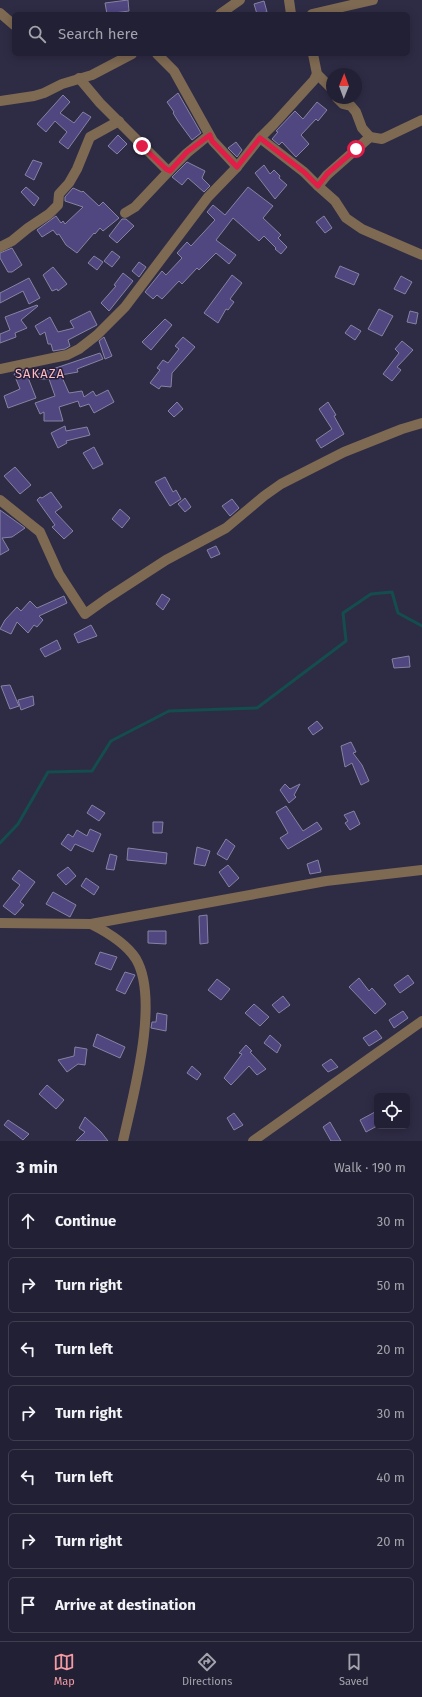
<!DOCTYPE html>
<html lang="en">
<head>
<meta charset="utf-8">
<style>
  :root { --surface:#222034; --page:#2e2d40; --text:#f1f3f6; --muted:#a2a3ac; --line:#3f3e4f; --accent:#f49aa3 }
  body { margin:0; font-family:"Fira Sans",sans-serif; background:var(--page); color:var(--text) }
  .controls { position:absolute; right:12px; bottom:12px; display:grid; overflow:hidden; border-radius:6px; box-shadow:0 2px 10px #0003 }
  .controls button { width:36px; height:36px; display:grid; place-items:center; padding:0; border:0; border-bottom:1px solid var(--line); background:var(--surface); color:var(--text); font:20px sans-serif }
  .compass { position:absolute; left:326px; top:68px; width:36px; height:36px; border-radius:50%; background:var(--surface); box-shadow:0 2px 10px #0003; rotate:1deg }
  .stop { position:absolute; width:12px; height:12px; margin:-9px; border:3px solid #e11d48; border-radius:50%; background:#fff }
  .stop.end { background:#e11d48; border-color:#fff; box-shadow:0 1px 4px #0008 }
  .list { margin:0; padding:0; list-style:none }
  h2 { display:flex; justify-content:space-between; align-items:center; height:52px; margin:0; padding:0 16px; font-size:17px }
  h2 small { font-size:13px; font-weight:400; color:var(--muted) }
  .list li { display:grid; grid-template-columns:26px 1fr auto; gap:12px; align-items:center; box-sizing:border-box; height:56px; margin:0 8px 8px; padding:0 8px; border:1px solid var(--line); border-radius:6px }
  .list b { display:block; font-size:15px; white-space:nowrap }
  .list em { font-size:13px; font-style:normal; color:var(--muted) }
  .icon { flex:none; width:22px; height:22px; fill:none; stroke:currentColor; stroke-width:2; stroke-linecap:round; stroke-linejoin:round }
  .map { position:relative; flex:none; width:422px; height:1141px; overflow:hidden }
  .search { position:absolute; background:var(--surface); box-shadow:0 2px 10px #0003; left:12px; right:12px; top:12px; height:44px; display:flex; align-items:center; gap:10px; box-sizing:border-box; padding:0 14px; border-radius:6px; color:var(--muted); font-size:15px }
  .sheet { height:500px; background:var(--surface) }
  nav { display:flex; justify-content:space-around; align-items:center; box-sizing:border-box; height:56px; border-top:1px solid var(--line); background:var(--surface); font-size:11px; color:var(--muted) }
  nav a { display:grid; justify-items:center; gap:2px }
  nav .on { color:var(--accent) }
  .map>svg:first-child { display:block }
</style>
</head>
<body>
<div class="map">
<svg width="422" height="1141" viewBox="0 0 422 1141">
  <rect width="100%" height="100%" fill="#2e2b45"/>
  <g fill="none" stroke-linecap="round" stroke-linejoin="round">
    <path stroke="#144d4e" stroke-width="3" d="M0 843 18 824 48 772 92 771 111 741 169 711 257 708 346 641 343 613 371 594 392 592 398 613 422 626"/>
  </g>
  <g fill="#504680" stroke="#8683a2">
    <path d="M128 0 129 11 107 14 105 3Z"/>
    <path d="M264 1 267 12 257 14 254 4Z"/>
    <path d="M178 93 201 133 192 140 178 121 173 113 174 112 167 102Z"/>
    <path d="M63 95 70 102 60 113 74 123 83 112 91 117 68 149 59 142 67 132 55 121 46 132 37 124Z"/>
    <path d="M317 102 327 110 318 121 316 119 301 135 309 144 296 157 282 142 279 145 272 139 278 132 276 131 295 111 303 119Z"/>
    <path d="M118 135 127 144 117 154 108 146Z"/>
    <path d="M236 142 242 150 237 157 228 148Z"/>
    <path d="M33 160 42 163 34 180 25 175Z"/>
    <path d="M187 162 205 171 202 178 210 186 204 192 188 178 182 185 172 177Z"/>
    <path d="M264 165 270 174 274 170 280 176 279 178 287 185 275 199 255 173Z"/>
    <path d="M26 187 39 198 34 206 21 192Z"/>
    <path d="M248 187 273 206 263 218 281 235 278 238 287 247 281 254 275 249 276 248 264 236 259 241 233 218 216 240 236 255 229 264 216 253 199 270 197 268 182 284 179 281 162 299 157 295 153 299 145 292 162 271 166 275 182 258 177 253 187 242 191 246 215 220 207 212 213 205 225 215Z"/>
    <path d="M73 188 82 192 83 191 99 206 103 202 119 218 103 231 100 228 95 234 94 233 77 253 66 245 59 234 57 235 53 230 42 237 37 230 56 216 61 223 63 221 65 224 83 207 65 201V197Z"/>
    <path d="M324 216 332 228 325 233 316 222Z"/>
    <path d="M122 219H126L134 226 117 243 109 236Z"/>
    <path d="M12 248 22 265 12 272H8L0 258V253Z"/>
    <path d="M112 251 120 257 112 267 104 261Z"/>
    <path d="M94 256 103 262 97 270 88 263Z"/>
    <path d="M139 262 146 267 139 277 132 271Z"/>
    <path d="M340 266 359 274 354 285 335 277Z"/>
    <path d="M53 267 67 284 58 291 57 289 52 291 43 275Z"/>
    <path d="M123 273 133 281 109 311 101 303 116 286 114 285Z"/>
    <path d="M232 275 242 283 230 299 234 302 228 310 226 309 218 323 204 313Z"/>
    <path d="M401 276 412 282 405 294 394 289Z"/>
    <path d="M29 278 40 298 29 304 23 291 0 303V293Z"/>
    <path d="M37 305 38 306 21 320 27 328 15 333 16 337 0 343V334L10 330 5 317Z"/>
    <path d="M379 309 393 316 382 336 368 329Z"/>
    <path d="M90 311 97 325 68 340 70 346 65 349 53 351 51 344H48L45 332 40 335 35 326 50 317 58 332 74 328 70 321Z"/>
    <path d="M410 311 418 313 416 324 407 322Z"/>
    <path d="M165 319 172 325 151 350 142 342Z"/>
    <path d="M351 325 361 331 355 340 345 333Z"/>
    <path d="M104 337 112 356 105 359 99 341Z"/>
    <path d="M183 337 195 347 172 373 171 387 161 386 159 389 150 383 160 370 157 368 163 360 168 363 179 349 175 346Z"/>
    <path d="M402 341 413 350 397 367 401 370 392 381 383 374 399 353 395 349Z"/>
    <path d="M100 353 103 359 77 369 78 372 61 375 69 393 82 391 84 397 93 391 96 396 108 390 114 402 94 413 89 404 80 407 78 401 59 407 63 421H44V412L40 414 35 403 55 396 49 379H39L38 374Z"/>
    <path d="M25 370 36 398 8 408 4 396 20 389 14 374Z"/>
    <path d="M177 402 183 409 174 417 168 411Z"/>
    <path d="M328 402 336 415 334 416 344 434 321 448 316 440 332 429 319 409Z"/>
    <path d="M65 426 66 431 87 427 90 435 66 441 67 443 58 448 51 433Z"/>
    <path d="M94 447 103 464 93 469 83 453Z"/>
    <path d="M15 467 31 485 20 494 4 476Z"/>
    <path d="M165 477 173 492 176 490 181 499 170 506 155 482Z"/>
    <path d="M51 492 62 507 55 512 73 531 64 539 52 527 55 525 37 500 40 497 42 498Z"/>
    <path d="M185 498 191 507 185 512 178 504Z"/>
    <path d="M232 499 239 508 230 516 222 506Z"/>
    <path d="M120 509 130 518 122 528 112 519Z"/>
    <path d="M0 510 25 528 12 537 2 538 9 550 0 555Z"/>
    <path d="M216 546 220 554 211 558 207 550Z"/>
    <path d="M162 594 170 599 163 610 156 604Z"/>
    <path d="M64 596 67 603 39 616 43 620 37 627 34 625 28 633 17 622 11 634 0 629 5 620 17 607 21 611 30 601 37 608Z"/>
    <path d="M91 625 97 636 78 643 74 634Z"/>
    <path d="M57 640 61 649 45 657 40 649Z"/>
    <path d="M409 656 410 667 394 668 392 659Z"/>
    <path d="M10 685 19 706 10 709 1 686Z"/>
    <path d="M33 696 34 705 21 710 18 700Z"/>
    <path d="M317 721 323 728 313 735 308 728Z"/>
    <path d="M351 742 356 752 353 753 362 765 369 781 361 785 352 763 345 767 341 746Z"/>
    <path d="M285 784 290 789 300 784 294 795 296 797 289 803 280 790Z"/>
    <path d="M92 805 105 813 99 821 87 813Z"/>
    <path d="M286 806 303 831 317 822 322 829 288 849 280 838 288 833 276 812Z"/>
    <path d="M354 811 360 824 350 830 345 823 348 821 344 815Z"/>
    <path d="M153 822H163L162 833H153Z"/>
    <path d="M90 829 101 834 93 852 75 844 71 851 61 844 68 834 73 837 77 830 87 836Z"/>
    <path d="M226 839 235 846 227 860 217 854Z"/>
    <path d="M197 847 210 851 205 866 194 864Z"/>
    <path d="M128 848 167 853 166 864 127 860Z"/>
    <path d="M110 854 117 856 114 870 106 869Z"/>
    <path d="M318 860 321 872 310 874 307 864Z"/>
    <path d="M228 865 239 878 229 887 219 872Z"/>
    <path d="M68 867 76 876 66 885 57 875Z"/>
    <path d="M19 870 35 882 20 902 24 905 15 915 3 906 20 885 12 879Z"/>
    <path d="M86 878 99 887 94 895 81 886Z"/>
    <path d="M53 892 76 905 70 917 46 904Z"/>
    <path d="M207 915 208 943 200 944 199 916Z"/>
    <path d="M148 931H166V944L148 943Z"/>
    <path d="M100 952 117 957 111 970 95 964Z"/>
    <path d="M125 972 135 975 125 994 116 990Z"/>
    <path d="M408 975 414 983 400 993 394 985Z"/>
    <path d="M359 978 369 991 372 988 386 1004 375 1014 349 987Z"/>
    <path d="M217 979 230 989 221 1000 208 990Z"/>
    <path d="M283 996 290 1005 279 1013 272 1005Z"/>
    <path d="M254 1004 269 1017 260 1026 245 1013Z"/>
    <path d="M403 1011 408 1018 394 1028 389 1020Z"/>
    <path d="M157 1013 167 1015 166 1031 151 1028 152 1022H156Z"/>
    <path d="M376 1030 382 1038 369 1046 363 1038Z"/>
    <path d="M97 1034 125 1047 120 1058 93 1046Z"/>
    <path d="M270 1035 281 1045 277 1053 264 1043Z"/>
    <path d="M246 1045 252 1051 250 1052 266 1069 257 1075 249 1066 231 1085 224 1078 242 1054 239 1053Z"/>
    <path d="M75 1047 87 1049 85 1065 78 1064 67 1072 58 1060 74 1056Z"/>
    <path d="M331 1059 338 1067 328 1072 322 1065Z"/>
    <path d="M192 1066 201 1074 197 1080 187 1073Z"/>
    <path d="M47 1085 64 1100 56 1109 39 1094Z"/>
    <path d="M375 1112 377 1116V1126L366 1132 360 1120Z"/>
    <path d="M234 1113 243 1125 234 1130 227 1118Z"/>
    <path d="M85 1117 101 1132 108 1141H76L85 1132 79 1128Z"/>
    <path d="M8 1120 29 1134 23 1140 4 1125Z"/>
    <path d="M330 1122 341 1141H331L323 1127Z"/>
  </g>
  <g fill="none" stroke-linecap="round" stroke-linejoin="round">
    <g stroke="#7e6952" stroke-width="10">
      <path d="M289 0 291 14"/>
      <path d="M0 13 14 25"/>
      <path d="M220 14 240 0"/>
      <path d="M312 14 373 0"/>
      <path d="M157 54 174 71 213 141 237 167"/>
      <path d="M313 54 317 74 332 89"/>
      <path d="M79 78 100 103 166 169 169 171 187 153 209 135"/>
      <path d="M337 98 343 104 351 106 356 112 362 128 370 137"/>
      <path d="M0 101 34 96 44 93 62 84 92 75 132 54"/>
      <path d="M260 138 304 172 318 186 335 201 346 218 362 229 422 255"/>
      <path d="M318 186 327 175 370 137 382 139 422 120"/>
      <path d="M125 213 135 207 169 171"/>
      <path d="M0 247 12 241 28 228 49 214 58 205 59 194 69 183 77 169 90 137 119 121"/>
      <path d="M0 369 67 355 79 349 97 335 125 307 208 197 237 167 260 138 274 124 314 80 317 74"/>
      <path d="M0 500 40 532 59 574 85 614 106 599 166 560 226 528 264 496 281 484 344 452 402 429 422 423"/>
      <path d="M0 923 91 924 326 881 422 870"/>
      <path d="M91 924C107 932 126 943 136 959 160 1000 133 1096 123 1141"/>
      <path d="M253 1141 422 1021"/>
    </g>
  </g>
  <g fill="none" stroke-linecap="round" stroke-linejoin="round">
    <path stroke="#e11d48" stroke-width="5" d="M142 146 166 169 170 171 187 152 210 135 212 141 237 167 260 138 304 172 318 186 327 174 356 149"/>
  </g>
  <g text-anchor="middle" stroke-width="3" stroke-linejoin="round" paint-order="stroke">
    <g font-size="13" letter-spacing="1" fill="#ffbac0" stroke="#25213a">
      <text x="40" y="378">SAKAZA</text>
    </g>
  </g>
</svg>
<div class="controls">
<button><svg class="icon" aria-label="locate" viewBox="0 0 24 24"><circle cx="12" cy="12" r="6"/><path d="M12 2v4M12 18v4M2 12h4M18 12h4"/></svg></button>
</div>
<svg class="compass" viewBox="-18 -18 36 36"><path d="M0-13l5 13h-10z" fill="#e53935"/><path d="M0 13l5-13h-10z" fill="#a2a3ac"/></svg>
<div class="stop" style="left:356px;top:149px"></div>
<div class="stop end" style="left:142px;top:146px"></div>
<div class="search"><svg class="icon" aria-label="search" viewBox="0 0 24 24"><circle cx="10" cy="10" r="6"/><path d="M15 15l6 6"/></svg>Search here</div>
</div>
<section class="sheet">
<h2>3 min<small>Walk · 190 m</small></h2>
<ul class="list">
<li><svg class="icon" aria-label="ahead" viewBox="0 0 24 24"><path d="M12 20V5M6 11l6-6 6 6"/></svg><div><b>Continue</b></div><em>30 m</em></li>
<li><svg class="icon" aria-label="right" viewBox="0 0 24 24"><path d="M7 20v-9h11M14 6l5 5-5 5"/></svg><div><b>Turn right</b></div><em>50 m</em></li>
<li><svg class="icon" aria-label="left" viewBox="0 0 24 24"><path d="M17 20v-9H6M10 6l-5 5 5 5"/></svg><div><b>Turn left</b></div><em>20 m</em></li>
<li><svg class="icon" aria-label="right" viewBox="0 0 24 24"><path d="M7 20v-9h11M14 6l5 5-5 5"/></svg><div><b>Turn right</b></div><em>30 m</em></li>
<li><svg class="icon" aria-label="left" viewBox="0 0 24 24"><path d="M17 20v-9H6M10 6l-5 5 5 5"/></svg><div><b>Turn left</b></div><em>40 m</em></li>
<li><svg class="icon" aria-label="right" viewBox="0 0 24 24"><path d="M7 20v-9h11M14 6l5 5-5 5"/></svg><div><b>Turn right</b></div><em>20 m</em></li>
<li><svg class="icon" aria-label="arrive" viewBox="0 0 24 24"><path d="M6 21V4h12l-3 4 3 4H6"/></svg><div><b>Arrive at destination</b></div></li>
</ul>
</section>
<nav>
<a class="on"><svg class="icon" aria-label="map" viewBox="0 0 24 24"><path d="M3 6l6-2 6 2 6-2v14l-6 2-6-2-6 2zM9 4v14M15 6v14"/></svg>Map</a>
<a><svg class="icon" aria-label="directions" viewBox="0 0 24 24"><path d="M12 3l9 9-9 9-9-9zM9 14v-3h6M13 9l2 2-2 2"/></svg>Directions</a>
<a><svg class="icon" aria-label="saved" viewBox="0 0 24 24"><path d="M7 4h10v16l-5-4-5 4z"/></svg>Saved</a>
</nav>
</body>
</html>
